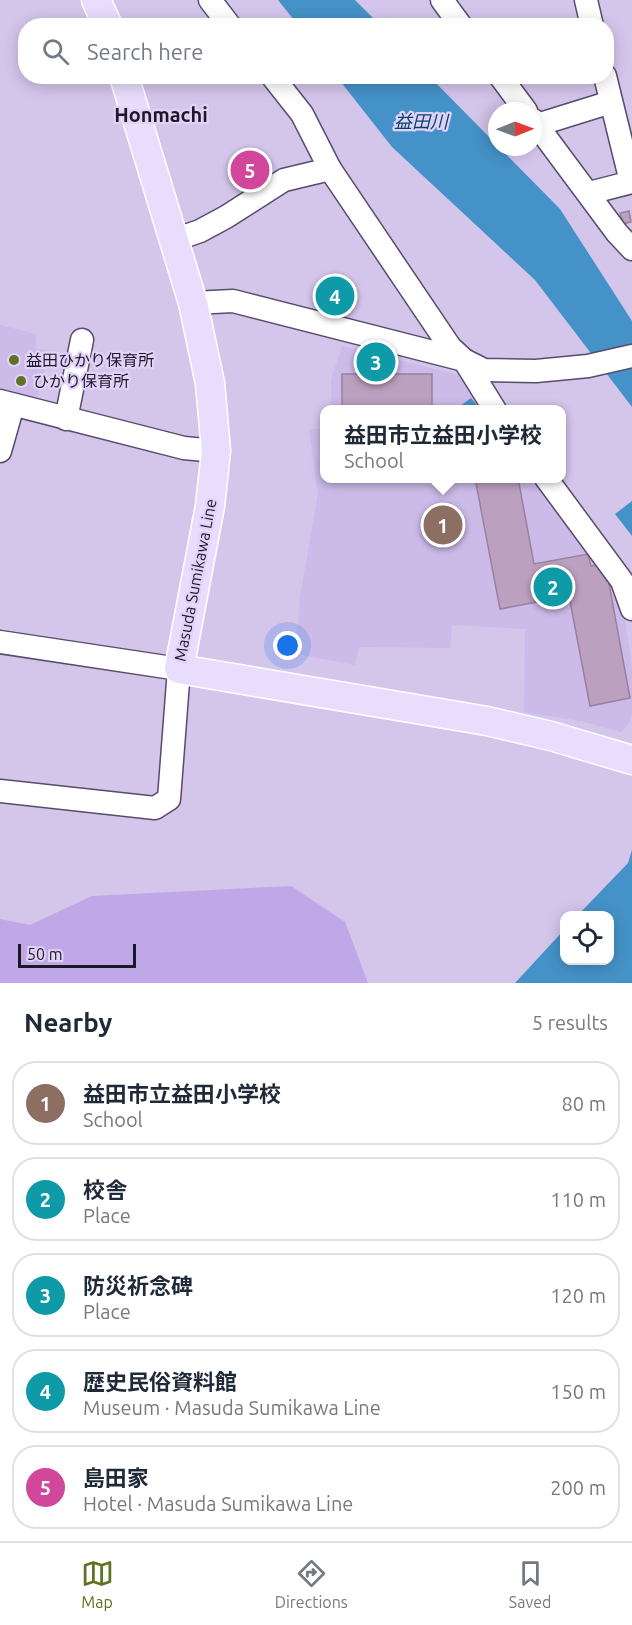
<!DOCTYPE html>
<html lang="en">
<head>
<meta charset="utf-8">
<style>
  :root { --surface:#fff; --page:#f2f2f3; --text:#1f2937; --muted:#747a83; --line:#e0e1e3; --accent:#5e7221 }
  body { margin:0; font-family:Ubuntu,"Noto Sans JP",sans-serif; background:var(--page); color:var(--text) }
  .controls { position:absolute; right:18px; bottom:18px; display:grid; overflow:hidden; border-radius:12px; box-shadow:0 3px 15px #0003 }
  .controls button { width:54px; height:54px; display:grid; place-items:center; padding:0; border:0; border-bottom:2px solid var(--line); background:var(--surface); color:var(--text); font:30px sans-serif }
  .compass { position:absolute; left:488px; top:102px; width:54px; height:54px; border-radius:50%; background:var(--surface); box-shadow:0 3px 15px #0003; rotate:89deg }
  .scale { position:absolute; left:18px; bottom:15px; width:118px; box-sizing:border-box; padding-left:6px; border:3px solid #1d1825; border-top:0; font-size:16px; line-height:21px; white-space:nowrap; color:#1d1825; -webkit-text-stroke:4px #e1d2f9; paint-order:stroke }
  .you { position:absolute; left:288px; top:646px; width:21px; height:21px; margin:-15px; border:4px solid #fff; border-radius:50%; background:#1a73e8; box-shadow:0 0 0 9px #1a73e833 }
  .badge { display:grid; place-items:center; width:39px; height:39px; border-radius:50%; background:var(--accent); color:#fff; font-size:20px; font-weight:700 }
  .pin { position:absolute; translate:-50% -50%; border:3px solid #fff; box-shadow:0 2px 6px #0006 }
  .popup { position:absolute; left:320px; top:405px; width:246px; height:78px; box-sizing:border-box; display:grid; place-content:center; border-radius:12px; background:var(--surface); filter:drop-shadow(0 2px 4px #0005); font-size:20px; white-space:nowrap; color:var(--muted) }
  .popup b { font-size:22px; color:var(--text) }
  .popup::after { content:''; position:absolute; left:50%; top:100%; margin-left:-12px; border:12px solid transparent; border-top-color:var(--surface) }
  .list { margin:0; padding:0; list-style:none }
  h2 { display:flex; justify-content:space-between; align-items:center; height:78px; margin:0; padding:0 24px; font-size:26px }
  h2 small { font-size:20px; font-weight:400; color:var(--muted) }
  .list li { display:grid; grid-template-columns:39px 1fr auto; gap:18px; align-items:center; box-sizing:border-box; height:84px; margin:0 12px 12px; padding:0 12px; border:2px solid var(--line); border-radius:24px }
  .list b { display:block; font-size:22px; white-space:nowrap }
  .list p { margin:0; font-size:20px; white-space:nowrap; color:var(--muted) }
  .list em { font-size:20px; font-style:normal; color:var(--muted) }
  .icon { flex:none; width:33px; height:33px; fill:none; stroke:currentColor; stroke-width:2; stroke-linecap:round; stroke-linejoin:round }
  .map { position:relative; flex:none; width:632px; height:983px; overflow:hidden }
  .search { position:absolute; background:var(--surface); box-shadow:0 3px 15px #0003; left:18px; right:18px; top:18px; height:66px; display:flex; align-items:center; gap:15px; box-sizing:border-box; padding:0 21px; border-radius:24px; color:var(--muted); font-size:22px }
  .sheet { height:558px; background:var(--surface) }
  nav { display:flex; justify-content:space-around; align-items:center; box-sizing:border-box; height:84px; border-top:2px solid var(--line); background:var(--surface); font-size:16px; color:var(--muted) }
  nav a { display:grid; justify-items:center; gap:3px }
  nav .on { color:var(--accent) }
  .map>svg:first-child { display:block }
</style>
</head>
<body>
<div class="map">
<svg width="632" height="983" viewBox="0 0 632 983">
  <rect width="100%" height="100%" fill="#d4c5eb"/>
  <g fill="#ccbbe8">
    <path d="M0 325 36 334V349L45 350 41 361 47 363 35 407 0 398Z"/>
    <path d="M342 346 463 376 488 410H331V380Z"/>
    <path d="M309 429H324V478L539 479 611 573 624 612 632 667V715L630 722 621 732 580 721 524 712 525 629 452 625 450 648 359 647 355 665 296 654 300 596 318 494Z"/>
  </g>
  <path fill="#c0a7e7" d="M291 886 345 922 368 983H0V919L30 925 92 896Z"/>
  <g fill="#4592c8">
    <path d="M278 0H355L380 25H298Z"/>
    <path d="M337 77H430L560 209 632 321V407L535 280 392 147Z"/>
    <path d="M471 398 480 409H456Z"/>
    <path d="M632 501V536L615 514Z"/>
    <path d="M632 850V983H515L564 930V960H610V915H578L628 863Z"/>
  </g>
  <g fill="#bca0bf" stroke="#9b809e" stroke-width="1.5">
    <path d="M629 211 631 222 623 224 620 213Z"/>
    <rect x="342" y="374" width="90" height="36"/>
    <path d="M475 478H518L534 564 588 554 591 566 597 565 608 578 630 698 590 706 569 596 500 609Z"/>
  </g>
  <g fill="none" stroke-linecap="round" stroke-linejoin="round">
    <g stroke="#584b6c" stroke-width="25">
      <g id="minor">
        <path d="M210 0 230 26"/>
        <path d="M442 0 461 26"/>
        <path d="M586 0 592 26"/>
        <path d="M272 76 302 114 330 169 450 347 464 360 495 410"/>
        <path d="M500 76 526 111"/>
        <path d="M605 76 631 182"/>
        <path d="M533 120 617 233 632 249"/>
        <path d="M537 125 611 102"/>
        <path d="M589 193 632 182"/>
        <path d="M174 240 200 231 226 217 284 180 330 169"/>
        <path d="M193 303 233 301 464 360 484 370 536 371 588 366 632 356"/>
        <path d="M0 401 184 448 216 451"/>
        <path d="M66 419 82 340"/>
        <path d="M0 451 13 405"/>
        <path d="M546 478 622 581 632 609"/>
        <path d="M0 642 179 669 169 799 155 808 0 791"/>
      </g>
    </g>
    <g stroke="#fff" stroke-width="31">
      <g id="major">
        <path d="M96 0 108 26"/>
        <path d="M124 76 193 303 210 383 216 451 210 506 179 669 487 721 551 736 632 760"/>
      </g>
    </g>
    <use href="#minor" stroke="#fff" stroke-width="22"/>
    <use href="#major" stroke="#e9ddfd" stroke-width="28"/>
  </g>
  <g fill="#5e7221" stroke="#e1d2f9" stroke-width="2">
    <circle cx="14" cy="360" r="6"/>
    <circle cx="21" cy="381" r="6"/>
  </g>
  <g text-anchor="middle" stroke-width="4.5" stroke-linejoin="round" paint-order="stroke">
    <g font-size="16" fill="#1d1825" stroke="#e1d2f9" text-anchor="start">
      <text x="26" y="366">益田ひかり保育所</text>
      <text x="33" y="387">ひかり保育所</text>
    </g>
    <g font-size="16" fill="#1d1825" stroke="#e1d2f9">
      <text transform="translate(195 580) rotate(-79)" y="6">Masuda Sumikawa Line</text>
    </g>
    <g font-size="18" font-style="italic" fill="#054468" stroke="#e1d2f9">
      <text x="421" y="128">益田川</text>
    </g>
    <g font-size="20" font-weight="bold" fill="#1d1825" stroke="#e1d2f9">
      <text x="161" y="122">Honmachi</text>
    </g>
  </g>
</svg>
<div class="controls">
<button><svg class="icon" aria-label="locate" viewBox="0 0 24 24"><circle cx="12" cy="12" r="6"/><path d="M12 2v4M12 18v4M2 12h4M18 12h4"/></svg></button>
</div>
<svg class="compass" viewBox="-18 -18 36 36"><path d="M0-13l5 13h-10z" fill="#e53935"/><path d="M0 13l5-13h-10z" fill="#747a83"/></svg>
<div class="scale">50 m</div>
<div class="you"></div>
<div class="pin badge" style="left:443px;top:525px;background:#8d6e63">1</div>
<div class="popup"><b>益田市立益田小学校</b>School</div>
<div class="pin badge" style="left:553px;top:587px;background:#0f9aa8">2</div>
<div class="pin badge" style="left:376px;top:362px;background:#0f9aa8">3</div>
<div class="pin badge" style="left:335px;top:296px;background:#0f9aa8">4</div>
<div class="pin badge" style="left:250px;top:170px;background:#d1479c">5</div>
<div class="search"><svg class="icon" aria-label="search" viewBox="0 0 24 24"><circle cx="10" cy="10" r="6"/><path d="M15 15l6 6"/></svg>Search here</div>
</div>
<section class="sheet">
<h2>Nearby<small>5 results</small></h2>
<ul class="list">
<li><span class="badge" style="background:#8d6e63">1</span><div><b>益田市立益田小学校</b><p>School</p></div><em>80 m</em></li>
<li><span class="badge" style="background:#0f9aa8">2</span><div><b>校舎</b><p>Place</p></div><em>110 m</em></li>
<li><span class="badge" style="background:#0f9aa8">3</span><div><b>防災祈念碑</b><p>Place</p></div><em>120 m</em></li>
<li><span class="badge" style="background:#0f9aa8">4</span><div><b>歴史民俗資料館</b><p>Museum · Masuda Sumikawa Line</p></div><em>150 m</em></li>
<li><span class="badge" style="background:#d1479c">5</span><div><b>島田家</b><p>Hotel · Masuda Sumikawa Line</p></div><em>200 m</em></li>
</ul>
</section>
<nav>
<a class="on"><svg class="icon" aria-label="map" viewBox="0 0 24 24"><path d="M3 6l6-2 6 2 6-2v14l-6 2-6-2-6 2zM9 4v14M15 6v14"/></svg>Map</a>
<a><svg class="icon" aria-label="directions" viewBox="0 0 24 24"><path d="M12 3l9 9-9 9-9-9zM9 14v-3h6M13 9l2 2-2 2"/></svg>Directions</a>
<a><svg class="icon" aria-label="saved" viewBox="0 0 24 24"><path d="M7 4h10v16l-5-4-5 4z"/></svg>Saved</a>
</nav>
</body>
</html>
